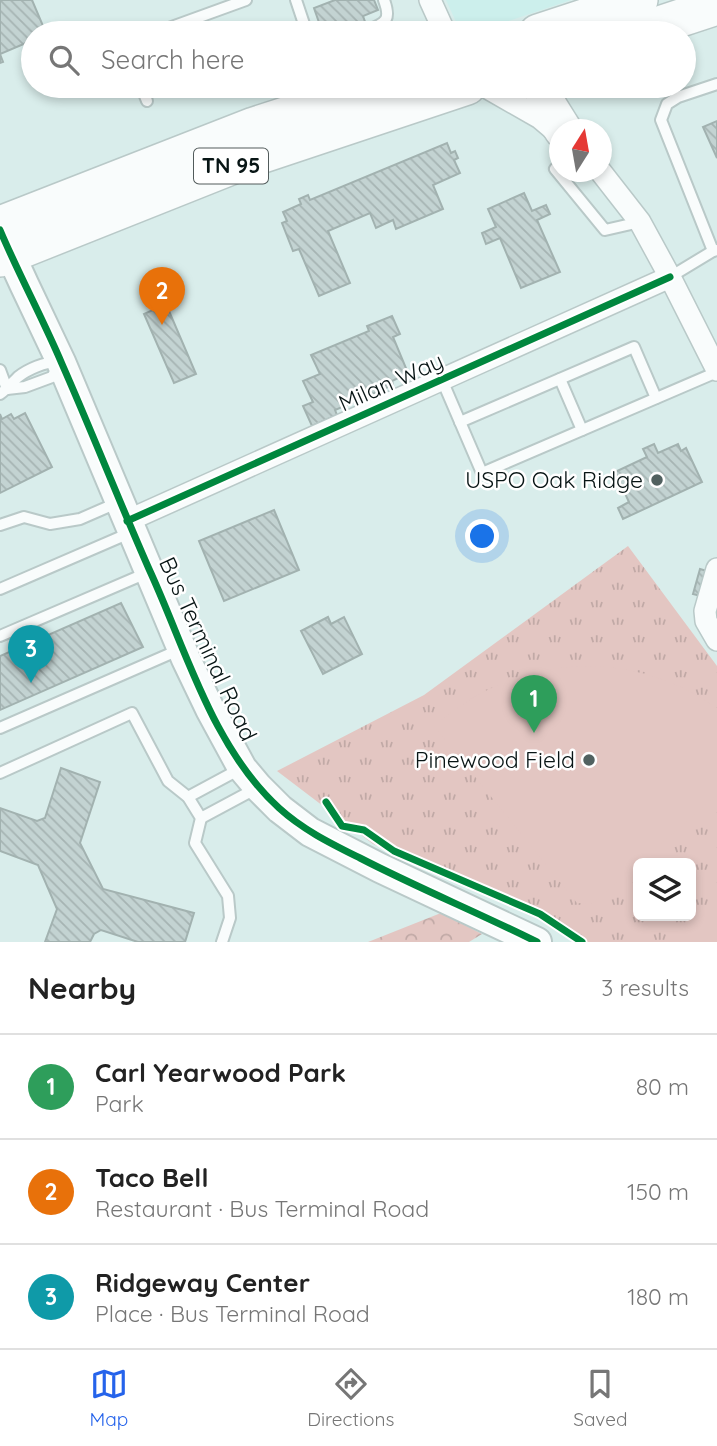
<!DOCTYPE html>
<html lang="en">
<head>
<meta charset="utf-8">
<style>
  :root { --surface:#fff; --page:#f2f2f2; --text:#222; --muted:#767676; --line:#e0e0e0; --accent:#2563eb }
  body { margin:0; font-family:Quicksand,sans-serif; background:var(--page); color:var(--text) }
  .controls { position:absolute; right:21px; bottom:21px; display:grid; overflow:hidden; border-radius:10px; box-shadow:0 4px 10px #0003 }
  .controls button { width:63px; height:63px; display:grid; place-items:center; padding:0; border:0; border-bottom:2px solid var(--line); background:var(--surface); color:var(--text); font:35px sans-serif }
  .compass { position:absolute; left:549px; top:119px; width:63px; height:63px; border-radius:50%; background:var(--surface); box-shadow:0 4px 10px #0003; rotate:11deg }
  .you { position:absolute; left:483px; top:537px; width:24px; height:24px; margin:-18px; border:5px solid #fff; border-radius:50%; background:#1a73e8; box-shadow:0 0 0 10px #1a73e833 }
  .badge { display:grid; place-items:center; width:46px; height:46px; border-radius:50%; background:var(--accent); color:#fff; font-size:23px; font-weight:700 }
  .pin { position:absolute; translate:-50% -58px; filter:drop-shadow(0 2px 4px #0008) }
  .pin::after { content:''; position:absolute; top:37px; width:24px; height:21px; background:inherit; clip-path:polygon(0 0,100% 0,50% 100%) }
  .list { margin:0; padding:0; list-style:none }
  h2 { display:flex; justify-content:space-between; align-items:center; height:91px; margin:0; padding:0 28px; font-size:30px }
  h2 small { font-size:23px; font-weight:400; color:var(--muted) }
  .list li { display:grid; grid-template-columns:46px 1fr auto; gap:21px; align-items:center; box-sizing:border-box; height:105px; padding:0 28px; border-top:2px solid var(--line) }
  .list b { display:block; font-size:26px; white-space:nowrap }
  .list p { margin:0; font-size:23px; white-space:nowrap; color:var(--muted) }
  .list em { font-size:23px; font-style:normal; color:var(--muted) }
  .icon { flex:none; width:38px; height:38px; fill:none; stroke:currentColor; stroke-width:2; stroke-linecap:round; stroke-linejoin:round }
  .map { position:relative; flex:none; width:717px; height:942px; overflow:hidden }
  .search { position:absolute; background:var(--surface); box-shadow:0 4px 10px #0003; left:21px; right:21px; top:21px; height:77px; display:flex; align-items:center; gap:18px; box-sizing:border-box; padding:0 24px; border-radius:38px; color:var(--muted); font-size:26px }
  .sheet { height:406px; background:var(--surface) }
  nav { display:flex; justify-content:space-around; align-items:center; box-sizing:border-box; height:98px; border-top:2px solid var(--line); background:var(--surface); font-size:19px; color:var(--muted) }
  nav a { display:grid; justify-items:center; gap:4px }
  nav .on { color:var(--accent) }
  .map>svg:first-child { display:block }
</style>
</head>
<body>
<div class="map">
<svg width="717" height="942" viewBox="0 0 717 942">
  <defs>
    <pattern id="forest-crowns" width="20" height="18" patternUnits="userSpaceOnUse" patternTransform="scale(1.75)"><rect width="20" height="18" fill="#e3c6c2"/><path d="M2 6a3 3 0 1 1 6 0M12 15a3 3 0 1 1 6 0" fill="none" stroke="#c1a9a6"/></pattern>
    <pattern id="park-tufts" width="24" height="20" patternUnits="userSpaceOnUse" patternTransform="scale(1.75)"><rect width="24" height="20" fill="#e3c6c2"/><path d="M3 7l-1-3M5 7V3M7 7l1-3M15 17l-1-3M17 17v-4M19 17l1-3" fill="none" stroke="#c1a9a6"/></pattern>
    <pattern id="building-back-hatch" width="6" height="6" patternUnits="userSpaceOnUse" patternTransform="scale(1.75)"><rect width="6" height="6" fill="#c3d3d2"/><path d="M-1 5l2 2M0 0l6 6M5-1l2 2" fill="none" stroke="#a6b4b3"/></pattern>
  </defs>
  <rect width="100%" height="100%" fill="#d9edeb"/>
  <path fill="#ccefec" d="M446 0H571L485 29 468 31 463 30 457 24Z"/>
  <path fill="url(#forest-crowns)" d="M441 913 482 934 469 942H368Z"/>
  <path fill="url(#park-tufts)" fill-rule="evenodd" d="M628 546 717 666V942H587L552 920 373 844 277 771 424 695ZM638 863H691V916H638Z"/>
  <g fill="#e3c6c2">
    <path d="M594 666C637 668 682 682 717 709V795L592 904 577 903 434 726C482 685 530 666 594 666Z"/>
    <path d="M717 904V942H696L685 920Z"/>
  </g>
  <g fill="url(#building-back-hatch)" stroke="#a2b2b0" stroke-width="2">
    <path d="M0 0H32L46 33H33V40L0 54 3 62 0 63Z"/>
    <path d="M335 0H374L378 10 363 16 369 33H345L342 24 322 31 314 8Z"/>
    <path d="M717 121V158L703 127Z"/>
    <path d="M447 143 451 153 455 151 458 158 454 160 460 173 433 185 443 209 396 229 393 220 376 228 370 213 328 231 350 283 319 296 299 249 293 251 282 223 287 221 283 212 301 204 299 199 308 195 310 200Z"/>
    <path d="M524 193 532 211 546 205 550 214 537 220 560 272 521 288 500 238 486 244 482 233 496 227 488 209Z"/>
    <path d="M166 304 196 374 174 383 144 314Z"/>
    <path d="M392 316 400 334 393 337 408 373 392 381 393 385 335 410 337 415 312 426 303 406 313 402 303 381 320 374 311 355 369 331 367 326Z"/>
    <path d="M25 413 52 467 0 493V414L2 419 11 414 14 419Z"/>
    <path d="M654 444 658 453 678 444 681 451 686 448 702 482 623 519 618 508 629 502 615 472 647 457 643 449Z"/>
    <path d="M274 510 299 570 224 601 199 541Z"/>
    <path d="M700 569 717 574V600L693 594Z"/>
    <path d="M121 603 143 647 0 710V656Z"/>
    <path d="M328 617 331 624 344 617 362 654 323 674 301 631Z"/>
    <path d="M61 768 100 782 80 843 103 889 194 913 185 942H138L101 930 94 934 90 942H45L57 909 38 865 0 851V808L37 821 45 818Z"/>
  </g>
  <g fill="none" stroke-linecap="round" stroke-linejoin="round">
    <g stroke="#b9c9c8" stroke-width="14">
      <g id="lane">
        <path d="M296 0 307 33"/>
        <path d="M368 30C387 23 391 19 384 0"/>
        <path d="M155 33 246 0"/>
        <path d="M717 84 678 97 667 104 661 120 713 251 717 250"/>
        <path d="M141 86 147 101"/>
        <path d="M560 163 555 169 605 230 640 222"/>
        <path d="M670 277 713 251"/>
        <path d="M0 370 7 389"/>
        <path d="M560 379 582 430"/>
        <path d="M442 380 482 473 717 372"/>
        <path d="M7 389 25 387 52 377 59 366"/>
        <path d="M0 394C7 389 12 383 18 377 28 369 45 362 57 362"/>
        <path d="M460 422 634 347 656 398"/>
        <path d="M0 525 24 517 50 524 80 519 119 502"/>
        <path d="M0 589 132 532"/>
        <path d="M0 636 149 572"/>
        <path d="M0 728 181 649"/>
        <path d="M0 773 132 713 168 781 188 797 201 818 195 843 228 896 230 918 222 942"/>
        <path d="M188 797 240 769"/>
        <path d="M201 818 257 788"/>
      </g>
    </g>
    <g stroke="#b9c9c8" stroke-width="24">
      <g id="street">
        <path d="M430 0 445 33"/>
        <path d="M484 86 540 118 553 129"/>
        <path d="M601 172 640 222 670 277 717 370"/>
        <path d="M127 521 670 277"/>
        <path d="M717 569 705 611 706 621 717 640"/>
      </g>
    </g>
    <g stroke="#b9c9c8" stroke-width="32">
      <path id="secondary" d="M2 236 24 284 61 362 186 659 210 709 242 768 258 787 280 809 310 832 380 868 537 942"/>
    </g>
    <g stroke="#b9c9c8" stroke-width="40">
      <g id="highway">
        <path d="M538 33 639 0"/>
        <path d="M635 33 717 6"/>
        <path d="M542 86 548 106 563 130"/>
        <path d="M0 225 254 126 378 86"/>
        <path d="M0 258 251 158 467 86"/>
      </g>
    </g>
    <use href="#lane" stroke="#f9fcfc" stroke-width="10"/>
    <use href="#street" stroke="#f9fcfc" stroke-width="21"/>
    <use href="#secondary" stroke="#f9fcfc" stroke-width="28"/>
    <use href="#highway" stroke="#f9fcfc" stroke-width="37"/>
    <g stroke="#fff" stroke-width="11">
      <g id="cycleway">
        <path d="M0 230C19 275 43 319 62 364 92 432 119 501 149 569 186 649 212 747 279 808 303 830 332 844 360 858 418 888 479 913 537 942"/>
        <path d="M127 521 670 277"/>
        <path d="M326 802 342 826 364 830 394 851 540 914 582 942"/>
      </g>
    </g>
    <use href="#cycleway" stroke="#00873e" stroke-width="7"/>
  </g>
  <g fill="#516160" stroke="#fff" stroke-width="2.5">
    <circle cx="657" cy="480" r="7"/>
    <circle cx="589" cy="760" r="7"/>
  </g>
  <g text-anchor="middle" stroke-width="5" stroke-linejoin="round" paint-order="stroke">
    <rect fill="#fff" stroke="#525b5b" stroke-width="2" x="194" y="148.5" width="74" height="35" rx="5"/>
    <g font-size="21" font-weight="bold" fill="#081515">
      <text x="231" y="173">TN 95</text>
    </g>
    <g font-size="23" fill="#081515" stroke="#fff">
      <text transform="translate(391 382) rotate(-24)" y="8">Milan Way</text>
      <text transform="translate(208 649) rotate(65)" y="8">Bus Terminal Road</text>
    </g>
    <g font-size="23" fill="#081515" stroke="#fff" text-anchor="end">
      <text x="643" y="488">USPO Oak Ridge</text>
      <text x="575" y="768">Pinewood Field</text>
    </g>
  </g>
</svg>
<div class="controls">
<button><svg class="icon" aria-label="layers" viewBox="0 0 24 24"><path d="M12 4l9 5-9 5-9-5zM3 14l9 5 9-5"/></svg></button>
</div>
<svg class="compass" viewBox="-18 -18 36 36"><path d="M0-13l5 13h-10z" fill="#e53935"/><path d="M0 13l5-13h-10z" fill="#767676"/></svg>
<div class="you"></div>
<div class="pin badge" style="left:534px;top:733px;background:#2e9e5b">1</div>
<div class="pin badge" style="left:162px;top:325px;background:#e8710a">2</div>
<div class="pin badge" style="left:31px;top:683px;background:#0f9aa8">3</div>
<div class="search"><svg class="icon" aria-label="search" viewBox="0 0 24 24"><circle cx="10" cy="10" r="6"/><path d="M15 15l6 6"/></svg>Search here</div>
</div>
<section class="sheet">
<h2>Nearby<small>3 results</small></h2>
<ul class="list">
<li><span class="badge" style="background:#2e9e5b">1</span><div><b>Carl Yearwood Park</b><p>Park</p></div><em>80 m</em></li>
<li><span class="badge" style="background:#e8710a">2</span><div><b>Taco Bell</b><p>Restaurant · Bus Terminal Road</p></div><em>150 m</em></li>
<li><span class="badge" style="background:#0f9aa8">3</span><div><b>Ridgeway Center</b><p>Place · Bus Terminal Road</p></div><em>180 m</em></li>
</ul>
</section>
<nav>
<a class="on"><svg class="icon" aria-label="map" viewBox="0 0 24 24"><path d="M3 6l6-2 6 2 6-2v14l-6 2-6-2-6 2zM9 4v14M15 6v14"/></svg>Map</a>
<a><svg class="icon" aria-label="directions" viewBox="0 0 24 24"><path d="M12 3l9 9-9 9-9-9zM9 14v-3h6M13 9l2 2-2 2"/></svg>Directions</a>
<a><svg class="icon" aria-label="saved" viewBox="0 0 24 24"><path d="M7 4h10v16l-5-4-5 4z"/></svg>Saved</a>
</nav>
</body>
</html>
